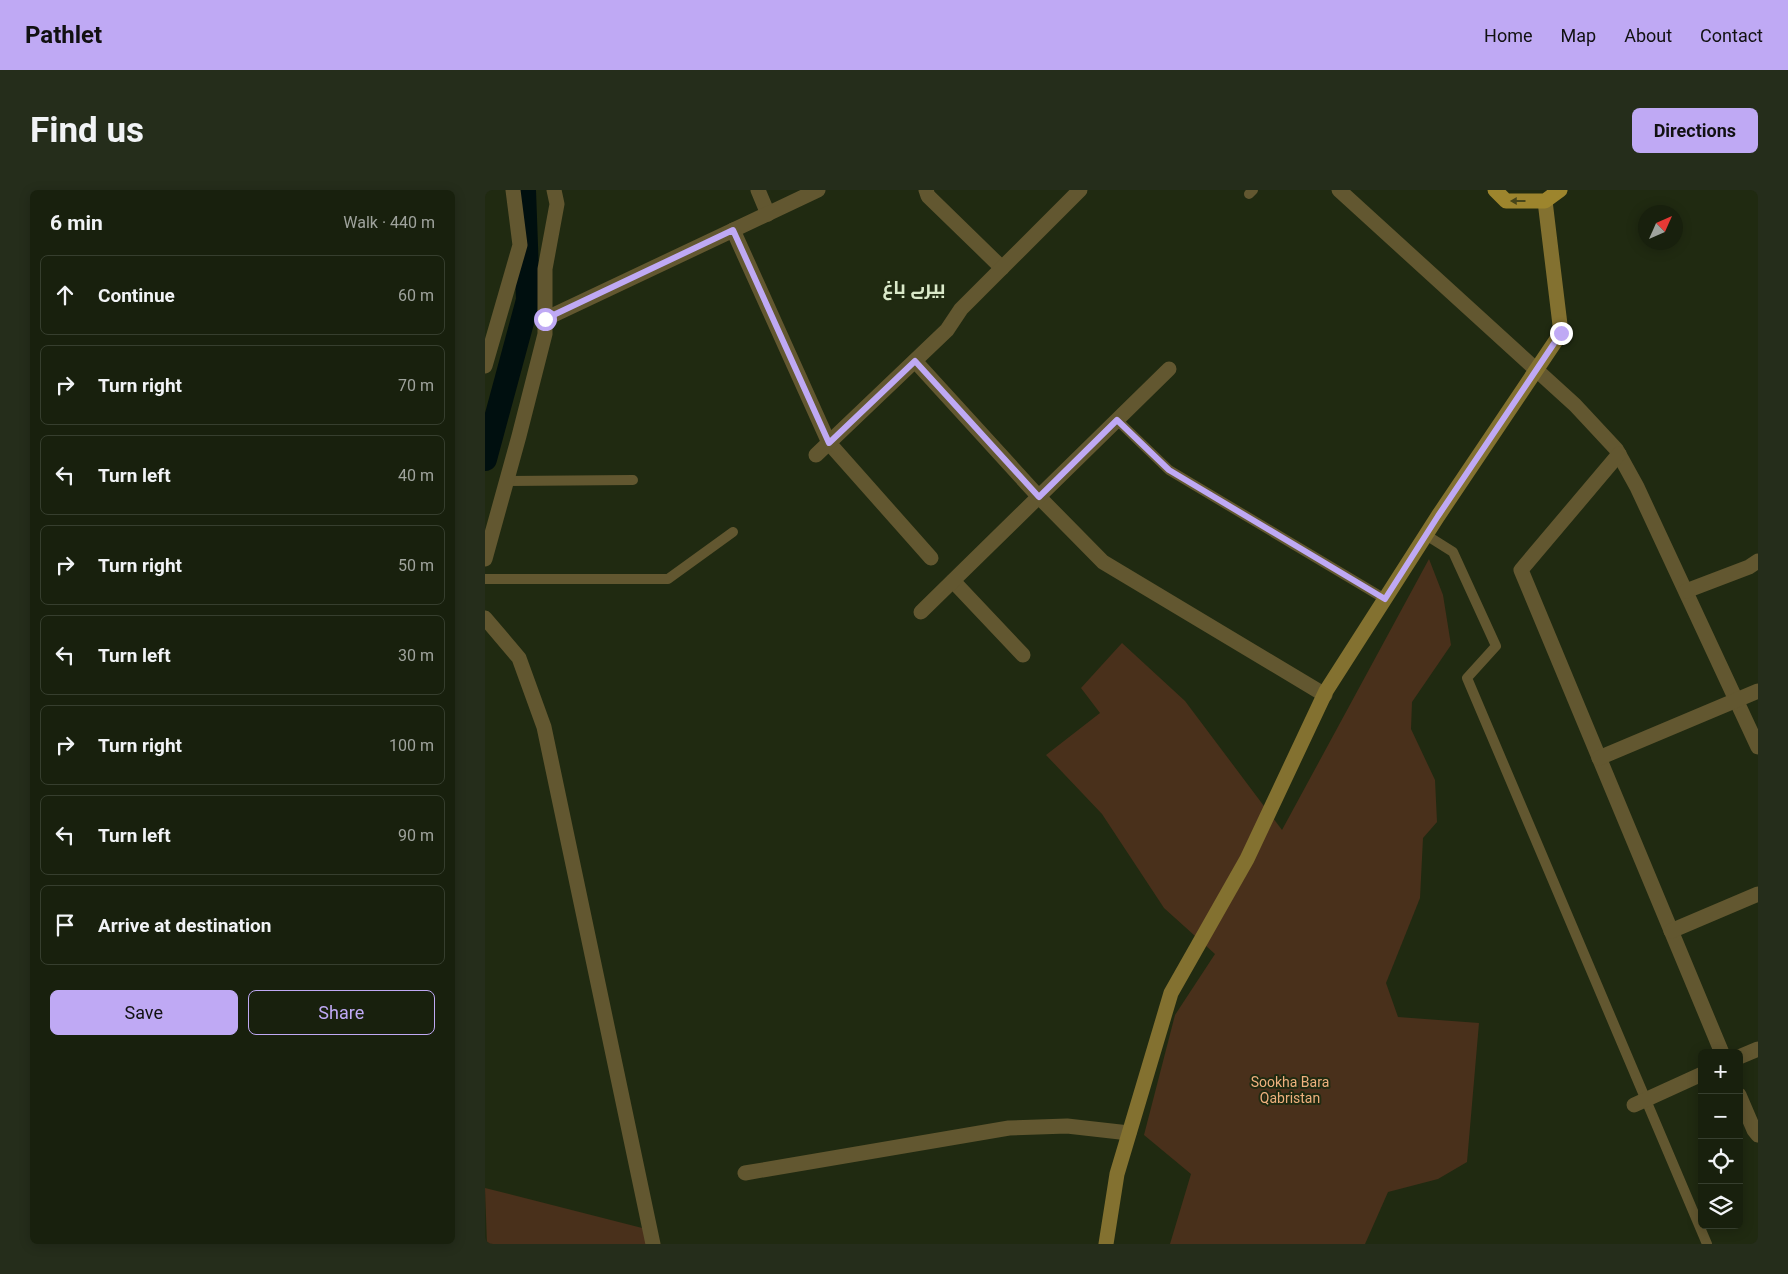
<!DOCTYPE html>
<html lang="en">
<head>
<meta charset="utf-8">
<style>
  :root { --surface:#18200d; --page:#252d1b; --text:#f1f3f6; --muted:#9fa39d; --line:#363e2e; --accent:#bfa9f4 }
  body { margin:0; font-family:Roboto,Cairo,sans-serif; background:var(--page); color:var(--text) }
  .controls { position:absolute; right:15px; bottom:15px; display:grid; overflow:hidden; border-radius:8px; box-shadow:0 2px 12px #0003 }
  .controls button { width:45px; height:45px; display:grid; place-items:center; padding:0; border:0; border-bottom:1px solid var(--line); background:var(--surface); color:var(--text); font:25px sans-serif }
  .compass { position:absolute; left:1153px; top:15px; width:45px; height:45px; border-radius:50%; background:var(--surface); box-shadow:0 2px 12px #0003; rotate:45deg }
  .stop { position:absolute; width:15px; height:15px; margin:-11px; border:4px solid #bfa9f4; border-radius:50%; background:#fff }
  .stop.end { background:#bfa9f4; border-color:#fff; box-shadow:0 1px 5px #0008 }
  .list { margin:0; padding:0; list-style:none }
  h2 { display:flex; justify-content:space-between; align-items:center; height:65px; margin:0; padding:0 20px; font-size:21px }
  h2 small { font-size:16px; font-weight:400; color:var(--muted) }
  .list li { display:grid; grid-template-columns:32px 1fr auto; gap:15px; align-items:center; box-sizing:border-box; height:80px; margin:0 10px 10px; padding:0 10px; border:1px solid var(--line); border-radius:8px }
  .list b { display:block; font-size:19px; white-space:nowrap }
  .list em { font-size:16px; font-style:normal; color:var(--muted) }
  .actions { display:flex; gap:10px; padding:15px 20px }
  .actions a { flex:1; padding:11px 0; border:1px solid var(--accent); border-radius:8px; text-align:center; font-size:18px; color:var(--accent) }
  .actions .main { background:var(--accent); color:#111 }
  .icon { flex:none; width:28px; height:28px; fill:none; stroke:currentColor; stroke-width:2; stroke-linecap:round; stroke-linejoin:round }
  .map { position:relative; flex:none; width:1273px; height:1054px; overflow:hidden; border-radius:8px }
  header { display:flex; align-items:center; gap:30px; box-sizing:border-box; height:70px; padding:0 25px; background:var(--accent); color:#111 }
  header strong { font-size:24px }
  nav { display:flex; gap:28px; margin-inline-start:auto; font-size:18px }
  .intro { display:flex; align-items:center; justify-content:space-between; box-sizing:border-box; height:120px; padding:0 30px }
  h1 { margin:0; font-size:35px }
  .button { padding:12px 22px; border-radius:8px; background:var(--accent); color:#111; font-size:18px; font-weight:700 }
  main { display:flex; gap:30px; padding:0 30px }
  aside { flex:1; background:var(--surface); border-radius:8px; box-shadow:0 2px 12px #0003 }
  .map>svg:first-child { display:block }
</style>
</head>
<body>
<header>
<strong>Pathlet</strong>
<nav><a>Home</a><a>Map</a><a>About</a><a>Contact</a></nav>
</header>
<div class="intro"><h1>Find us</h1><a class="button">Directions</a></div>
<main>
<aside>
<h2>6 min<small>Walk · 440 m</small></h2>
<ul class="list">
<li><svg class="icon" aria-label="ahead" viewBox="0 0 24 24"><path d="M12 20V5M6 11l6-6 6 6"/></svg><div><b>Continue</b></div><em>60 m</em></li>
<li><svg class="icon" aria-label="right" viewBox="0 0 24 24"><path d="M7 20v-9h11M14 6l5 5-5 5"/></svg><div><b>Turn right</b></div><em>70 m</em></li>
<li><svg class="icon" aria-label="left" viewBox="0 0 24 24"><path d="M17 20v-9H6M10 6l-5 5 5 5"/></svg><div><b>Turn left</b></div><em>40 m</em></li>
<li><svg class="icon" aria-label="right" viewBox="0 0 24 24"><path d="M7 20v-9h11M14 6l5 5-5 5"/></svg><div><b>Turn right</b></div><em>50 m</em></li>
<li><svg class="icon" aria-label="left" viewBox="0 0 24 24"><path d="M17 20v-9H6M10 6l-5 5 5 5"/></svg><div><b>Turn left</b></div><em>30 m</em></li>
<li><svg class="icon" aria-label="right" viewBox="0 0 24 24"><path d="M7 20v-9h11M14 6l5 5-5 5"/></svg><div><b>Turn right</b></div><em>100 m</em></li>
<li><svg class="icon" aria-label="left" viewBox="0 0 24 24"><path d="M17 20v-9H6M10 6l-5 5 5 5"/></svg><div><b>Turn left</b></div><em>90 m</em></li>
<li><svg class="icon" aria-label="arrive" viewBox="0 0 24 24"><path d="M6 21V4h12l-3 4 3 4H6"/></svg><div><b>Arrive at destination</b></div></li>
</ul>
<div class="actions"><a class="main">Save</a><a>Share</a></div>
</aside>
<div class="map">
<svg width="1273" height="1054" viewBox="0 0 1273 1054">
  <rect width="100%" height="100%" fill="#202a11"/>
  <g fill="#49301b">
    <path d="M944 369 958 405 966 455 927 512 926 539 950 590 952 632 938 648 935 708 901 793 913 827 994 833 982 972 953 989 903 1002 880 1054H685L706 984 659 945 690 825 730 764 679 718 617 624 561 565 615 523 596 498 637 453 700 511 797 640Z"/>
    <path d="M0 998 165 1040 168 1054H2Z"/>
  </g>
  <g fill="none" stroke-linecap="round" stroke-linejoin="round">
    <path stroke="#000f0f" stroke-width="24" d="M0 269 43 110 39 0"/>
    <g stroke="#625730" stroke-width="10">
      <path d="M764 4 768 0"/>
      <path d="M632 230 684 280 900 409"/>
      <path d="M22 291 148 290"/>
      <path d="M941 345 968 362 1011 456 982 488 1222 1054"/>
      <path d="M0 389H183L248 342"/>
    </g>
    <g stroke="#625730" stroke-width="15">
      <path d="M273 0 283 24"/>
      <path d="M441 0 443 6 517 78"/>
      <path d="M854 0 1090 215 1131 259 1152 297 1273 557"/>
      <path d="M248 40 344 253 446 368"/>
      <path d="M60 129 333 0"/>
      <path d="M430 171 554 307 618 372 840 505"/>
      <path d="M0 176 35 55 28 0"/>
      <path d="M1134 264 1036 380 1237 863"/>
      <path d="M331 265 462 140 476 119 595 0"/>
      <path d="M0 369 34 246 60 144V79L72 14 69 0"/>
      <path d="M468 391 538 465"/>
      <path d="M1201 401 1264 377 1273 371"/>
      <path d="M436 422 684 179"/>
      <path d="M0 428 34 468 59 537 168 1054"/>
      <path d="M1114 568 1273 501"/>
      <path d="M1186 741 1273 704"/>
      <path d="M1254 867 1273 859"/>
      <path d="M1254 905 1269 940 1273 945"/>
      <path d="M1149 915 1217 884"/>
      <path d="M260 983 524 938 582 936 644 943"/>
    </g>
    <path stroke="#837130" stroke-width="15" d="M621 1054 632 984 686 803 762 669 841 501 953 326 1076 143 1060 11"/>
    <path stroke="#9d852d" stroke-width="15" d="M1010 0 1021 11H1060L1075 0"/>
  </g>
  <defs><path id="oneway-solid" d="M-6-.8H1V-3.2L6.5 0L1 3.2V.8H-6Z" transform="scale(1.25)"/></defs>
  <use fill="#464519" href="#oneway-solid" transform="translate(1033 11) rotate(180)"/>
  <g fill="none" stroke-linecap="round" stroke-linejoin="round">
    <path stroke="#bfa9f4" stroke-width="6" d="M60 129 248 40 344 253 430 171 554 307 632 230 684 280 900 409 953 326 1076 143"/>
  </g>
  <g text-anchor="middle" stroke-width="4" stroke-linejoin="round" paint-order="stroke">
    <g font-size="14" fill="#efb17e" stroke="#202a11">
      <text x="805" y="897">Sookha Bara<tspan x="805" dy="16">Qabristan</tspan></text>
    </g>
    <g font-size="19" font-weight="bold" fill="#dae9c9" stroke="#202a11">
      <text x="429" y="104">بیرے باغ</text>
    </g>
  </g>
</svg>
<div class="controls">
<button>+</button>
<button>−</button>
<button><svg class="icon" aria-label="locate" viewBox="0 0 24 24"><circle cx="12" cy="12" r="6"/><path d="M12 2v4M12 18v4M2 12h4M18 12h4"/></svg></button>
<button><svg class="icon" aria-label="layers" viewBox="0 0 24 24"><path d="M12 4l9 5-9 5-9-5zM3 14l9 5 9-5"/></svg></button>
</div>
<svg class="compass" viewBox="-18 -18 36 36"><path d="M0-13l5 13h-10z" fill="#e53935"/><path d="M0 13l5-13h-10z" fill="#9fa39d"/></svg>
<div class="stop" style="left:60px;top:129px"></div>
<div class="stop end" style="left:1076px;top:143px"></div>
</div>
</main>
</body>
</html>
